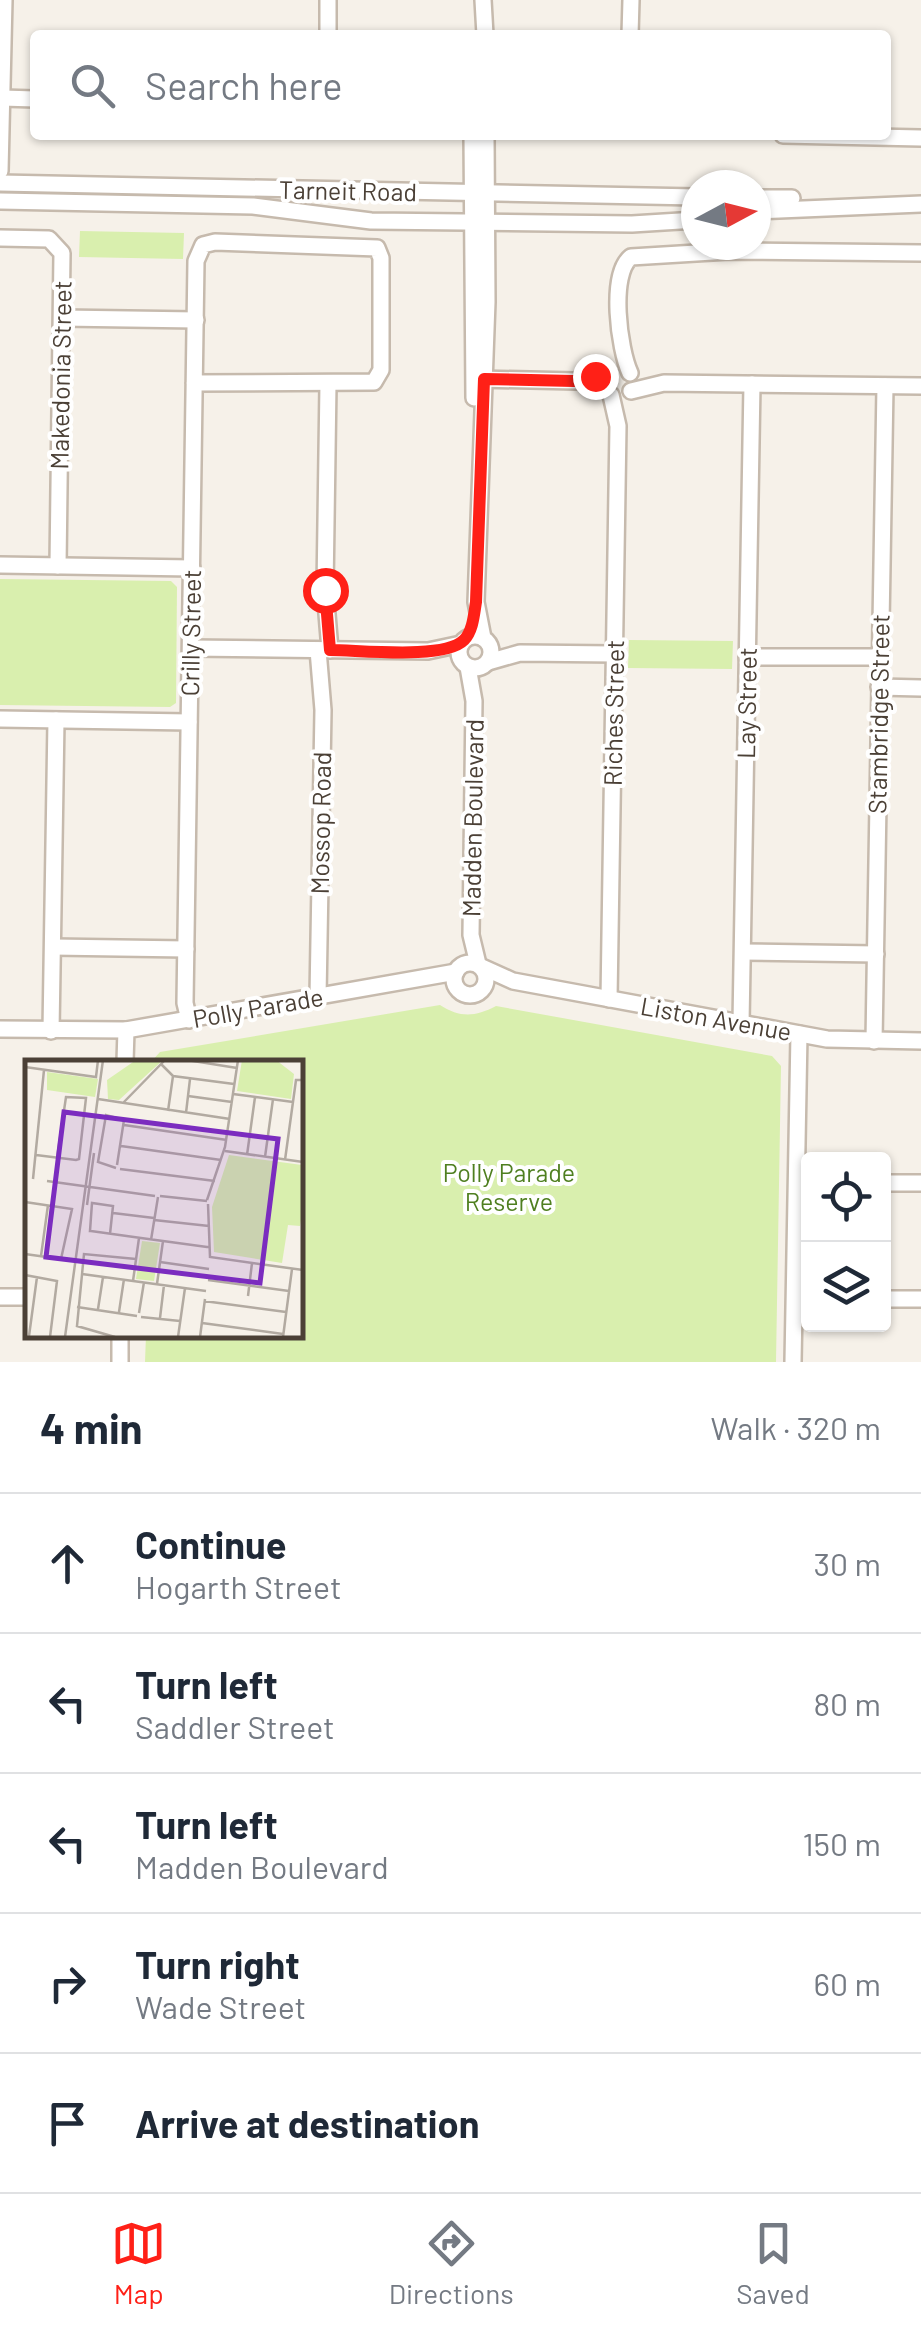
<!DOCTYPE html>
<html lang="en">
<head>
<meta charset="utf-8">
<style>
  :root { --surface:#fff; --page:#f2f2f3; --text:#1f2937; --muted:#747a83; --line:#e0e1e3; --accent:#ff2017 }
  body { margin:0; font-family:Barlow,sans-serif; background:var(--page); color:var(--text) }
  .controls { position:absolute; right:30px; bottom:30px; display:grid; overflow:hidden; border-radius:10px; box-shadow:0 2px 8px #0004 }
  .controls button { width:90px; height:90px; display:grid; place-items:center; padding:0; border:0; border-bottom:2px solid var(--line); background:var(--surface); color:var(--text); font:50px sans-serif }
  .compass { position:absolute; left:681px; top:170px; width:90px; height:90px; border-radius:50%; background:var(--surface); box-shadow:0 2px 8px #0004; rotate:83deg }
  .stop { position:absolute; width:30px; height:30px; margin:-22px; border:8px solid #ff2017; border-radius:50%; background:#fff }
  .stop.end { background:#ff2017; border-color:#fff; box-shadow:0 2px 10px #0008 }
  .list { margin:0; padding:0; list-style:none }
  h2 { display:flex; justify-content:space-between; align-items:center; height:130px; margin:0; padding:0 40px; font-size:42px }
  h2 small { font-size:32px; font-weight:400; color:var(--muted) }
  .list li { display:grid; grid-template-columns:65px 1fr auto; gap:30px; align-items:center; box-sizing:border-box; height:140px; padding:0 40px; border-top:2px solid var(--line) }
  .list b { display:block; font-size:38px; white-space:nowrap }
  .list p { margin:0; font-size:32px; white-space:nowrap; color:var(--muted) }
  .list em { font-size:32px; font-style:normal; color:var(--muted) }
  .icon { flex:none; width:55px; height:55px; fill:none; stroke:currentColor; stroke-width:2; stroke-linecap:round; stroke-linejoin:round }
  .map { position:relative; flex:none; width:921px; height:1362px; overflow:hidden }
  .search { position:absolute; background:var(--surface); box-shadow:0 2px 8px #0004; left:30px; right:30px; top:30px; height:110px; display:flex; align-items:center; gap:25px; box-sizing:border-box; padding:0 35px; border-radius:10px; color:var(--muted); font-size:38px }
  .sheet { height:830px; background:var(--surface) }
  nav { display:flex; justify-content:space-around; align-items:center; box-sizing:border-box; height:140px; border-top:2px solid var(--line); background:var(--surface); font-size:28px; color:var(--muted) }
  nav a { display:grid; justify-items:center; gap:5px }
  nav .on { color:var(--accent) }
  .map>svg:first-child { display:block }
</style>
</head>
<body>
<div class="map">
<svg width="921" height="1362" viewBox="0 0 921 1362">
  <rect width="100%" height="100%" fill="#f6f1e9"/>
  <g fill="#d9efae">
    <path d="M80 231 184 233 183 259 79 257Z"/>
    <path d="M0 579 171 581 177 587 176 703 170 707 0 705Z"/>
    <path d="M629 640 733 641 732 669 628 668Z"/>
    <path d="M440 1005C460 1018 475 1017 496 1006L772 1056 781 1066 776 1362H145L146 1335 300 1334V1062H151L160 1052Z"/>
  </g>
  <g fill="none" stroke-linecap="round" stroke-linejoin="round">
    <g stroke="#c6baad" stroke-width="20">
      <g id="minor">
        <path d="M483 0 485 35"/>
        <path d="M328 35V0"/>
        <path d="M630 35 631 0"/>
        <path d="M2 98 35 99"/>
        <path d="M472 135 474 398"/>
        <path d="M783 135 921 138"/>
        <path d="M0 171 4 0"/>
        <path d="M0 183 696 197"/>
        <path d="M756 198H792"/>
        <path d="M0 201 253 206 371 221 632 224 696 220"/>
        <path d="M756 211 921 204"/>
        <path d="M0 238 49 239 62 253 58 566"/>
        <path d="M62 318 196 320"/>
        <path d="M630 373C619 349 609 274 631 257L729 251 921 253"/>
        <path d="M478 379 575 381 608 372"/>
        <path d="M328 384 325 590 330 650"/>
        <path d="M631 391 664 383 921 386"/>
        <path d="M0 565 192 568"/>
        <circle cx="475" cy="652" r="16"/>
        <path d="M483 638 476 602 487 302 486 135"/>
        <path d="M191 648 428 651 461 644"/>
        <path d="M747 657H880"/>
        <path d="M488 662 520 653 615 654"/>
        <path d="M468 667 474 701 471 935 478 964"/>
        <path d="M879 687 921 688"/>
        <path d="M0 719 189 722"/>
        <path d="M53 947 186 949"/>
        <path d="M743 952 876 954"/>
        <circle cx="470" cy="979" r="16"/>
        <path d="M482 967 513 981 827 1039 921 1041"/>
        <path d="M318 997 323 710 318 650"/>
        <path d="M609 999 618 426 611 395"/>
        <path d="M189 1020 185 1003 196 261 203 245 215 242 377 248 381 258V370L374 382 194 383"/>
        <path d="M741 1023 752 384"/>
        <path d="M0 1029 126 1030"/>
        <path d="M51 1031 56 720"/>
        <path d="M874 1041 885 386"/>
        <path d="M125 1062 126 1030 456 972"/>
        <path d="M884 1183H921"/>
        <path d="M0 1297H28"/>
        <path d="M884 1299H921"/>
        <path d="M120 1362V1334"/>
        <path d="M793 1362 799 1034"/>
      </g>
    </g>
    <use href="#minor" stroke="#fff" stroke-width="15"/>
  </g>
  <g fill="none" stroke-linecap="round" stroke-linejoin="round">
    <path stroke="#ff2017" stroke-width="12" d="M325 590 330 650C360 650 444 660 464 640 473 631 474 614 476 602L484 379 574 381 595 376"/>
  </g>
  <g text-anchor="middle" stroke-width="8" stroke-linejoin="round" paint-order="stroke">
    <g font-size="25" fill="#4b4036" stroke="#fff">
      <text transform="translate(348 191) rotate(1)" y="9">Tarneit Road</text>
      <text transform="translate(61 375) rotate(-89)" y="9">Makedonia Street</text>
      <text transform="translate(191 633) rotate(-89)" y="9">Crilly Street</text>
      <text transform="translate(747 703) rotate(-89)" y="9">Lay Street</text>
      <text transform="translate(614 713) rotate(-89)" y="9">Riches Street</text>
      <text transform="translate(879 714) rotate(-89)" y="9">Stambridge Street</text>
      <text transform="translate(473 818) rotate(-89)" y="9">Madden Boulevard</text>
      <text transform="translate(321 823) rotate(-89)" y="9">Mossop Road</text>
      <text transform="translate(258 1008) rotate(-10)" y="9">Polly Parade</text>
      <text transform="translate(716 1019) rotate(10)" y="9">Liston Avenue</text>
    </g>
    <g font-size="25" fill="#4f7f20" stroke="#fff">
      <text x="509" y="1182">Polly Parade<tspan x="509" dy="29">Reserve</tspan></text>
    </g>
  </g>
  <g transform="translate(25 1060)">
    <rect width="278" height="278" fill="#f6f1e9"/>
    <path d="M111 0H138L94 40 83 39 82 20ZM217 0H251L269 14 266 39 212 31ZM22 12 73 19 70 37 22 30ZM204 95 277 105V155L275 166 263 165 257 203 189 192 187 147ZM117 181 135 183 129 221 111 219Z" fill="#d9efae"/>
    <path fill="none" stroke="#b2aaa1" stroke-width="2.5" d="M162 0 212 8M136 4 148 16 209 24M0 7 71 17 73 0M208 34 268 42M163 36 207 42M73 39 205 59M98 43 140 0M143 51 148 16M161 53 165 19M99 65 202 80M96 86 196 100M200 91 278 102M11 95 51 100 54 99 61 38 41 37 32 98M222 95 230 37M240 97 248 39M260 100 271 20H278M91 108 73 102 81 55 99 60 92 105M95 109 190 121M8 119 19 10M22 121 130 136M135 136 182 141M182 140 200 87 213 0M0 142 47 149 36 199M183 144 185 197 278 210M62 145 69 93M88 153 129 158M129 160 184 166M85 174 88 146 67 143 65 171H66L116 178 182 187H185M126 180 133 137M0 194 50 201M16 196 23 145M135 202 184 209M57 214 181 231M0 215 32 221 25 277M183 220 264 231M108 221 114 178M132 224 138 181M223 236 227 203M179 241 261 252M52 247 112 256M73 249 78 217M94 252 99 219M114 253 119 222M116 257 155 261M135 258 139 225M177 263 258 274M4 276 12 217M40 277 78 0M90 277 52 266 59 194 111 199M153 277 160 228M175 277 180 239M258 277 267 209"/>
    <path fill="#7b2cbf" fill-opacity="0.15" stroke="#7b2cbf" stroke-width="5" d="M39 52 253 79 235 223 21 197Z"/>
    <rect width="278" height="278" fill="none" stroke="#4b4036" stroke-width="5"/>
  </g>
</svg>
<div class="controls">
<button><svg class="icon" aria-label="locate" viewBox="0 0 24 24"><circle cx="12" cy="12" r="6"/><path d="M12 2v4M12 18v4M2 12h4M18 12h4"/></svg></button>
<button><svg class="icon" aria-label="layers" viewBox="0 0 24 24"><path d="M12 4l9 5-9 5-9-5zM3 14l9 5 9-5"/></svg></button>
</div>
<svg class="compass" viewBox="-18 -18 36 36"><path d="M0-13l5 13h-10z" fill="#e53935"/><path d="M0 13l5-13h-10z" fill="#747a83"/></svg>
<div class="stop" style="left:325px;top:590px"></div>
<div class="stop end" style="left:595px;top:376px"></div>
<div class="search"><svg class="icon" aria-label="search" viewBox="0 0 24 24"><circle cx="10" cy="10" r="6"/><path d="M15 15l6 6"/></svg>Search here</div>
</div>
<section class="sheet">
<h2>4 min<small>Walk · 320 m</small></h2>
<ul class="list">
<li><svg class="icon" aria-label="ahead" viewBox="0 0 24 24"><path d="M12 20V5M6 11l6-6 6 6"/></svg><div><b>Continue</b><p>Hogarth Street</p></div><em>30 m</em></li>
<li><svg class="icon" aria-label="left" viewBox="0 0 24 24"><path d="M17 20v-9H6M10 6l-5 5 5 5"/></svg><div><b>Turn left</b><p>Saddler Street</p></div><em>80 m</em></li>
<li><svg class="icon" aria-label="left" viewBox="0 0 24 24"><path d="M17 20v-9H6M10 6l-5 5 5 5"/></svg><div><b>Turn left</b><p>Madden Boulevard</p></div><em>150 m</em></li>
<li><svg class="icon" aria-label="right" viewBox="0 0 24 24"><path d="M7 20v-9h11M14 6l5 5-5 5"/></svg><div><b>Turn right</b><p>Wade Street</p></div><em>60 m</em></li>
<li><svg class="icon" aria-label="arrive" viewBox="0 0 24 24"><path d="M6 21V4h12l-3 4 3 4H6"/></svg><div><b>Arrive at destination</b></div></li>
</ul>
</section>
<nav>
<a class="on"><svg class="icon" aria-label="map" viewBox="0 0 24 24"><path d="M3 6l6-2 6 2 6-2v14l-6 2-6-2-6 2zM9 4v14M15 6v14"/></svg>Map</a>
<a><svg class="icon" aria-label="directions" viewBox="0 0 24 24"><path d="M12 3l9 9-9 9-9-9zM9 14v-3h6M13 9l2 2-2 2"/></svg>Directions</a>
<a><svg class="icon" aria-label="saved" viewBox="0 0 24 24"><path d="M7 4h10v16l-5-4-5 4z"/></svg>Saved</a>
</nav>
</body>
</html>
